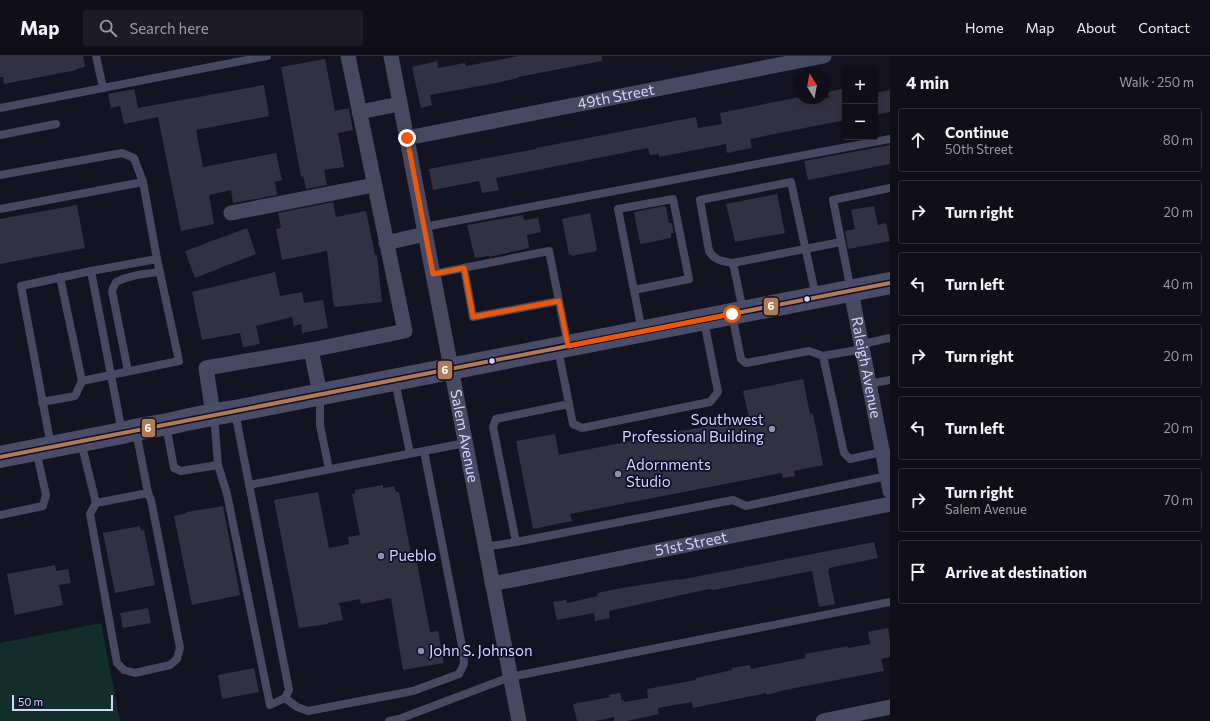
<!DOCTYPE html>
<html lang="en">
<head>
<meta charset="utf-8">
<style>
  :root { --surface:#0f0e19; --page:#1d1c26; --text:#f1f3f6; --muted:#9b9ca2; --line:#2f2e38 }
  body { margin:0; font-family:Commissioner,sans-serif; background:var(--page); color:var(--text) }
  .controls { position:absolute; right:12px; top:12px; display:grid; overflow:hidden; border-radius:4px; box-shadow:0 2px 10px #0003 }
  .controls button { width:36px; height:36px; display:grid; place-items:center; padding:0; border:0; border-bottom:1px solid var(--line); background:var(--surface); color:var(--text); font:20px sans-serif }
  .compass { position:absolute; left:794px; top:12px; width:36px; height:36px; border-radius:50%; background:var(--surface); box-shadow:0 2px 10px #0003; rotate:349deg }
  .scale { position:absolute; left:12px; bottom:10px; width:101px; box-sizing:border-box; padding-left:4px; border:2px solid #d4d4ff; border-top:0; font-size:11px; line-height:14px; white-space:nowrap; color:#d4d4ff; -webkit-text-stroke:3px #0f0d27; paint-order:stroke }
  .stop { position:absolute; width:12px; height:12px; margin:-9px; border:3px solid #ea580c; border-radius:50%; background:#fff }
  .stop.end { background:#ea580c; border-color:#fff; box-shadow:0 1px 4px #0008 }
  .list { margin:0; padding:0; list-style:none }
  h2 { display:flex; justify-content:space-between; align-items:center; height:52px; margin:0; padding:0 16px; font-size:17px }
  h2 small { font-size:13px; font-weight:400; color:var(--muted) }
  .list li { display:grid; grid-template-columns:26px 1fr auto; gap:12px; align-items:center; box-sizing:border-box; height:64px; margin:0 8px 8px; padding:0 8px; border:1px solid var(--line); border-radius:4px }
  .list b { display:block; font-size:15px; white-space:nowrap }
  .list p { margin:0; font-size:13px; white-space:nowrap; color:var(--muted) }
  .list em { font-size:13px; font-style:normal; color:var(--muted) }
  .icon { flex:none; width:22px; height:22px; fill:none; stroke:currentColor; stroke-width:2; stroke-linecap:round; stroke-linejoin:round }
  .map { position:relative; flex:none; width:890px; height:665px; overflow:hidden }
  header { display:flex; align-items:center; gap:24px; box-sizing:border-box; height:56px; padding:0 20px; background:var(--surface); border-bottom:1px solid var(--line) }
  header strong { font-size:19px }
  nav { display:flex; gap:22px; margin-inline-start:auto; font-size:14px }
  .search { width:280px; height:36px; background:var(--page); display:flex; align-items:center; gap:10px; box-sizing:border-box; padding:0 14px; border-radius:4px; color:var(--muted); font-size:15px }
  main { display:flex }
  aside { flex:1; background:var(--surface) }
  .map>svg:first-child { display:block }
</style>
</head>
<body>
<header>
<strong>Map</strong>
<div class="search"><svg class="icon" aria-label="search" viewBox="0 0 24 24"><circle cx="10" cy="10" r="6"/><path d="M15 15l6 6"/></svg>Search here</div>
<nav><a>Home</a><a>Map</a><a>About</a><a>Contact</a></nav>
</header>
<main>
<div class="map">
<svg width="890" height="665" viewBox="0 0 890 665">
  <rect width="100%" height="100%" fill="#141321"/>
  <path fill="#112e2b" d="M101 567 120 665H0V587Z"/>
  <g fill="#323143">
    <path d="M0 0H83L85 11 76 13 77 14 4 28 3 21H0Z"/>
    <path d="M519 0H602V5L518 21V22L496 27 430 39 432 49 421 52 412 11 437 5 438 12 465 7 466 10Z"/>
    <path d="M325 3 335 55 349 52 353 74 338 77 344 111 324 114 327 129 306 133 303 120 301 121 281 11Z"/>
    <path d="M264 29 269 60 196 74 203 111 276 97 282 124 275 126 277 139 233 147 231 134 209 139 214 168 181 175 158 61 124 68 120 50 111 52 108 38 134 33 138 52Z"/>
    <path d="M845 32V64L750 83 752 92 727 97 726 88 659 101V98L650 99 648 92 496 122 499 134 482 137 479 125 433 134 429 113 536 93V92L696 61 698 72 722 68 720 57 800 41V42H829L827 36Z"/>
    <path d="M890 34V56L875 59V37Z"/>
    <path d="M890 89V108L808 124 804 105Z"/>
    <path d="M777 138 785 177 735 186 726 148Z"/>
    <path d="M333 146 336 161 366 155 375 199H377L382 246 334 251 327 195 282 204 276 173 281 172 278 157Z"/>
    <path d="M77 149 85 192 0 208V163Z"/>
    <path d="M664 150 666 151 669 167H672L674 177H671V182L641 188 640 187 634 157 635 156Z"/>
    <path d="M874 150 878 169 886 167 890 185 848 193 845 175 855 173 851 154Z"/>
    <path d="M590 157 597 193 596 194V195L572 200V198L569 199 562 163Z"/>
    <path d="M523 159 524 164 538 162 541 176 527 179 529 192 489 201V200L475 202 467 169Z"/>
    <path d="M247 172 256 198 195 222 185 195Z"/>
    <path d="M275 216 280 240 302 236 304 247 323 244 328 272 302 277 301 268 294 270 292 261 256 270 260 288 243 291 240 277 202 284 192 236Z"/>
    <path d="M803 323 810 358 813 357 823 409 794 415 795 420 783 422 782 417 570 458 572 465 533 473 516 385 555 378 559 399 749 362 743 335Z"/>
    <path d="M383 429V432L394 430 396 436H399L411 497H413L414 503 416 502 430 576 438 575 444 607 403 614 391 542 361 548 360 543 339 547 343 564 328 567V568L299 572 274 444 318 436 329 492 349 488 348 481 360 479 352 438H355V434Z"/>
    <path d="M223 450 240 539 192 549 174 460 187 457V456Z"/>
    <path d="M140 470 141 475 144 474 155 529 115 537 103 477Z"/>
    <path d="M874 486 878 502 829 512V514H828L835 548 819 551 812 515 714 534 709 533 609 555 610 562 595 565 594 557 557 564 553 546 566 544 567 547 598 540 597 537 622 532 679 523V524Z"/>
    <path d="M55 509 56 515 68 513 71 527 59 529 63 549 15 559 7 518Z"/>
    <path d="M148 552 151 567 123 572 120 557Z"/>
    <path d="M888 572 890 584V601L881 603 884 615 785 634 767 639 766 637 693 652 692 646 658 652 659 658 627 665H614V661L595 665H577L573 648 610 641 609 639 620 637 622 645 624 644V646L648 642 647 633 696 624V622L732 614V612L750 609 751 613 805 602V598L848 590V592L870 588 868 576Z"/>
    <path d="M254 612 259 636 222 643 218 619Z"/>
  </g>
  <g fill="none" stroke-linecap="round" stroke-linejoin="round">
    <g stroke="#474962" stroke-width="8">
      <path d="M96 0 103 32"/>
      <path d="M0 52 267 0"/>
      <path d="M0 79 56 68"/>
      <path d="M0 119 122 97 134 102 143 126 0 153"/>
      <path d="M424 171 890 83"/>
      <path d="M733 207C722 205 715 205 709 195L700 144 791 126 816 241"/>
      <path d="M464 212 473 261 559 245"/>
      <path d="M91 215 157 203 143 126"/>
      <path d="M433 218 549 195 568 290"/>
      <path d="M60 221 82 325"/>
      <path d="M634 234 689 223 673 143 618 153 642 275"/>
      <path d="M851 235 833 144 890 132"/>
      <path d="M743 255 733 207 841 186"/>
      <path d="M732 258 741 303 746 307 809 295 823 300"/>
      <path d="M862 288 890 282"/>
      <path d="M863 293 823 300 844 397 850 403 882 396"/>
      <path d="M128 315 112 235 116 226C130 219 144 218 160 216"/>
      <path d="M395 325 410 397"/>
      <path d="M869 328 890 324"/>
      <path d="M320 339V369L329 413"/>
      <path d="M42 346 75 340 82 325 179 305 157 203"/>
      <path d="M569 348 573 368 582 372 710 346 718 336 704 265"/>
      <path d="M166 369 174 412 181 415 218 409 214 359"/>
      <path d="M81 386 96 447 148 437 136 375"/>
      <path d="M51 390 21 230 91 215 122 376"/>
      <path d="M218 409 227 438 270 649 285 642 289 634 235 356"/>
      <path d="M249 429 424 395"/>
      <path d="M96 447 90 458 117 607 124 614 135 617 170 609 177 603 180 592 151 444 148 437"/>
      <path d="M0 459 43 450 46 439 36 394"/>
      <path d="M516 486 733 444 746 450 887 420"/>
      <path d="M485 491 516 486 493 371 496 363 569 348 558 293"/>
      <path d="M285 642 297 651 308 655 413 635 459 618 464 608 463 595 424 395 465 387"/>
      <path d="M389 665 399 663 510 621 890 546"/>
    </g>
    <g stroke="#474962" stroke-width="15">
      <path id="s1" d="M391 0 519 665"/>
      <path d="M359 56 400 48"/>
      <path id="s2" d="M407 82 824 0"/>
      <path d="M231 157 374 129"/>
      <path d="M386 187 425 178"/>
      <path id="s3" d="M851 235 890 435"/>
      <path d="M311 294 320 338"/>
      <path d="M213 358 206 312 311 294 405 275 348 0"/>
      <path id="s4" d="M492 528 890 448"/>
      <path d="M823 665 890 651"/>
    </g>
    <path stroke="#4b4d68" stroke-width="22" d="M0 401 122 377C137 373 153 371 168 368 190 363 212 358 235 355L890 227"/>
    <g stroke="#0f0d27" stroke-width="7">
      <path id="bus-1" d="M0 401 890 227"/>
    </g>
    <use href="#bus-1" stroke="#b07c57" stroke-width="4"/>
  </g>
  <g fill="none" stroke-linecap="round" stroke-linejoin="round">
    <path stroke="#ea580c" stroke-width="5" d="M407 82 433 218 464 212 473 261 559 245 568 290 732 258"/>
  </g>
  <g fill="#d4d4ff" stroke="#0f0d27" stroke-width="1.5">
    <circle cx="807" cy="243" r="3.5"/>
    <circle cx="492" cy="305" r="3.5"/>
  </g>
  <g fill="#9190b1" stroke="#0f0d27" stroke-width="1.5">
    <circle cx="772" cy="373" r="4"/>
    <circle cx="618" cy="418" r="4"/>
    <circle cx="381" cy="500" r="4"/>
    <circle cx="421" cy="595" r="4"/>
  </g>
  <g text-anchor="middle" stroke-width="3.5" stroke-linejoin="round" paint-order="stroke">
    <g font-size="15" fill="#d4d4ff" stroke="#0f0d27">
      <text dy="5" stroke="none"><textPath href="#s2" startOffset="213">49th Street</textPath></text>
      <text dy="5" stroke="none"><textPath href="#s3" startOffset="78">Raleigh Avenue</textPath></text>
      <text dy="5" stroke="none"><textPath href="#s1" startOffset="387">Salem Avenue</textPath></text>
      <text dy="5" stroke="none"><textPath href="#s4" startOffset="203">51st Street</textPath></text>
    </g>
    <g font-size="15" fill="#d4d4ff" stroke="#0f0d27" text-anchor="start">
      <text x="764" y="369" text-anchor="end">Southwest<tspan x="764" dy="17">Professional Building</tspan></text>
      <text x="626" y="414">Adornments<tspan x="626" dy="17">Studio</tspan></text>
      <text x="389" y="505">Pueblo</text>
      <text x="429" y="600">John S. Johnson</text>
    </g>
  </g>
  <g stroke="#0f0d27" stroke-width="1.5">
    <rect x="763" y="241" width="16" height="19" rx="4" fill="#b07c57"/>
    <rect x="437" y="304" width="16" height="20" rx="4" fill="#b07c57"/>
    <rect x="141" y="362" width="15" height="20" rx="4" fill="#b07c57"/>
  </g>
  <g font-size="11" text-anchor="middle" font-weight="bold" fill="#fff">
    <text x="771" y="254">6</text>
    <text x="445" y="318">6</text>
    <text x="148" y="376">6</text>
  </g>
</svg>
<div class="controls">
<button>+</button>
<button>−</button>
</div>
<svg class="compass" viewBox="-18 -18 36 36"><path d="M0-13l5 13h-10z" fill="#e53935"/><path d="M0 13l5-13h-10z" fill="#9b9ca2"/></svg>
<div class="scale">50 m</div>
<div class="stop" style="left:732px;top:258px"></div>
<div class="stop end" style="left:407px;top:82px"></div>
</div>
<aside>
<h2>4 min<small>Walk · 250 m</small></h2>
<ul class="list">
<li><svg class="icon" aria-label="ahead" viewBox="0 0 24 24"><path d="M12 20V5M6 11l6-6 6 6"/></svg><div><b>Continue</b><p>50th Street</p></div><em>80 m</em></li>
<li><svg class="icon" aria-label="right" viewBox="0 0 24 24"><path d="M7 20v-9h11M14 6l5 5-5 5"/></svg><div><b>Turn right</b></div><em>20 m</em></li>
<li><svg class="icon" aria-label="left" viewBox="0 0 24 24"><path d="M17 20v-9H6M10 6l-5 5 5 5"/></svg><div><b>Turn left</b></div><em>40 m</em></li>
<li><svg class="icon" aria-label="right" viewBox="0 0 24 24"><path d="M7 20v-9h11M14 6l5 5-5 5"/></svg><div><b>Turn right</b></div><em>20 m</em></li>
<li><svg class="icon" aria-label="left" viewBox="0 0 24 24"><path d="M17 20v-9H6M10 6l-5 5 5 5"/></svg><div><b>Turn left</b></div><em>20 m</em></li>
<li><svg class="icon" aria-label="right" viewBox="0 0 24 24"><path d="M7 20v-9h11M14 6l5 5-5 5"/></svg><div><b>Turn right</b><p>Salem Avenue</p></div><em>70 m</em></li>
<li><svg class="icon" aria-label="arrive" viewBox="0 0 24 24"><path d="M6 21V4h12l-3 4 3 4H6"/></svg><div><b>Arrive at destination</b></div></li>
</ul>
</aside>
</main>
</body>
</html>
